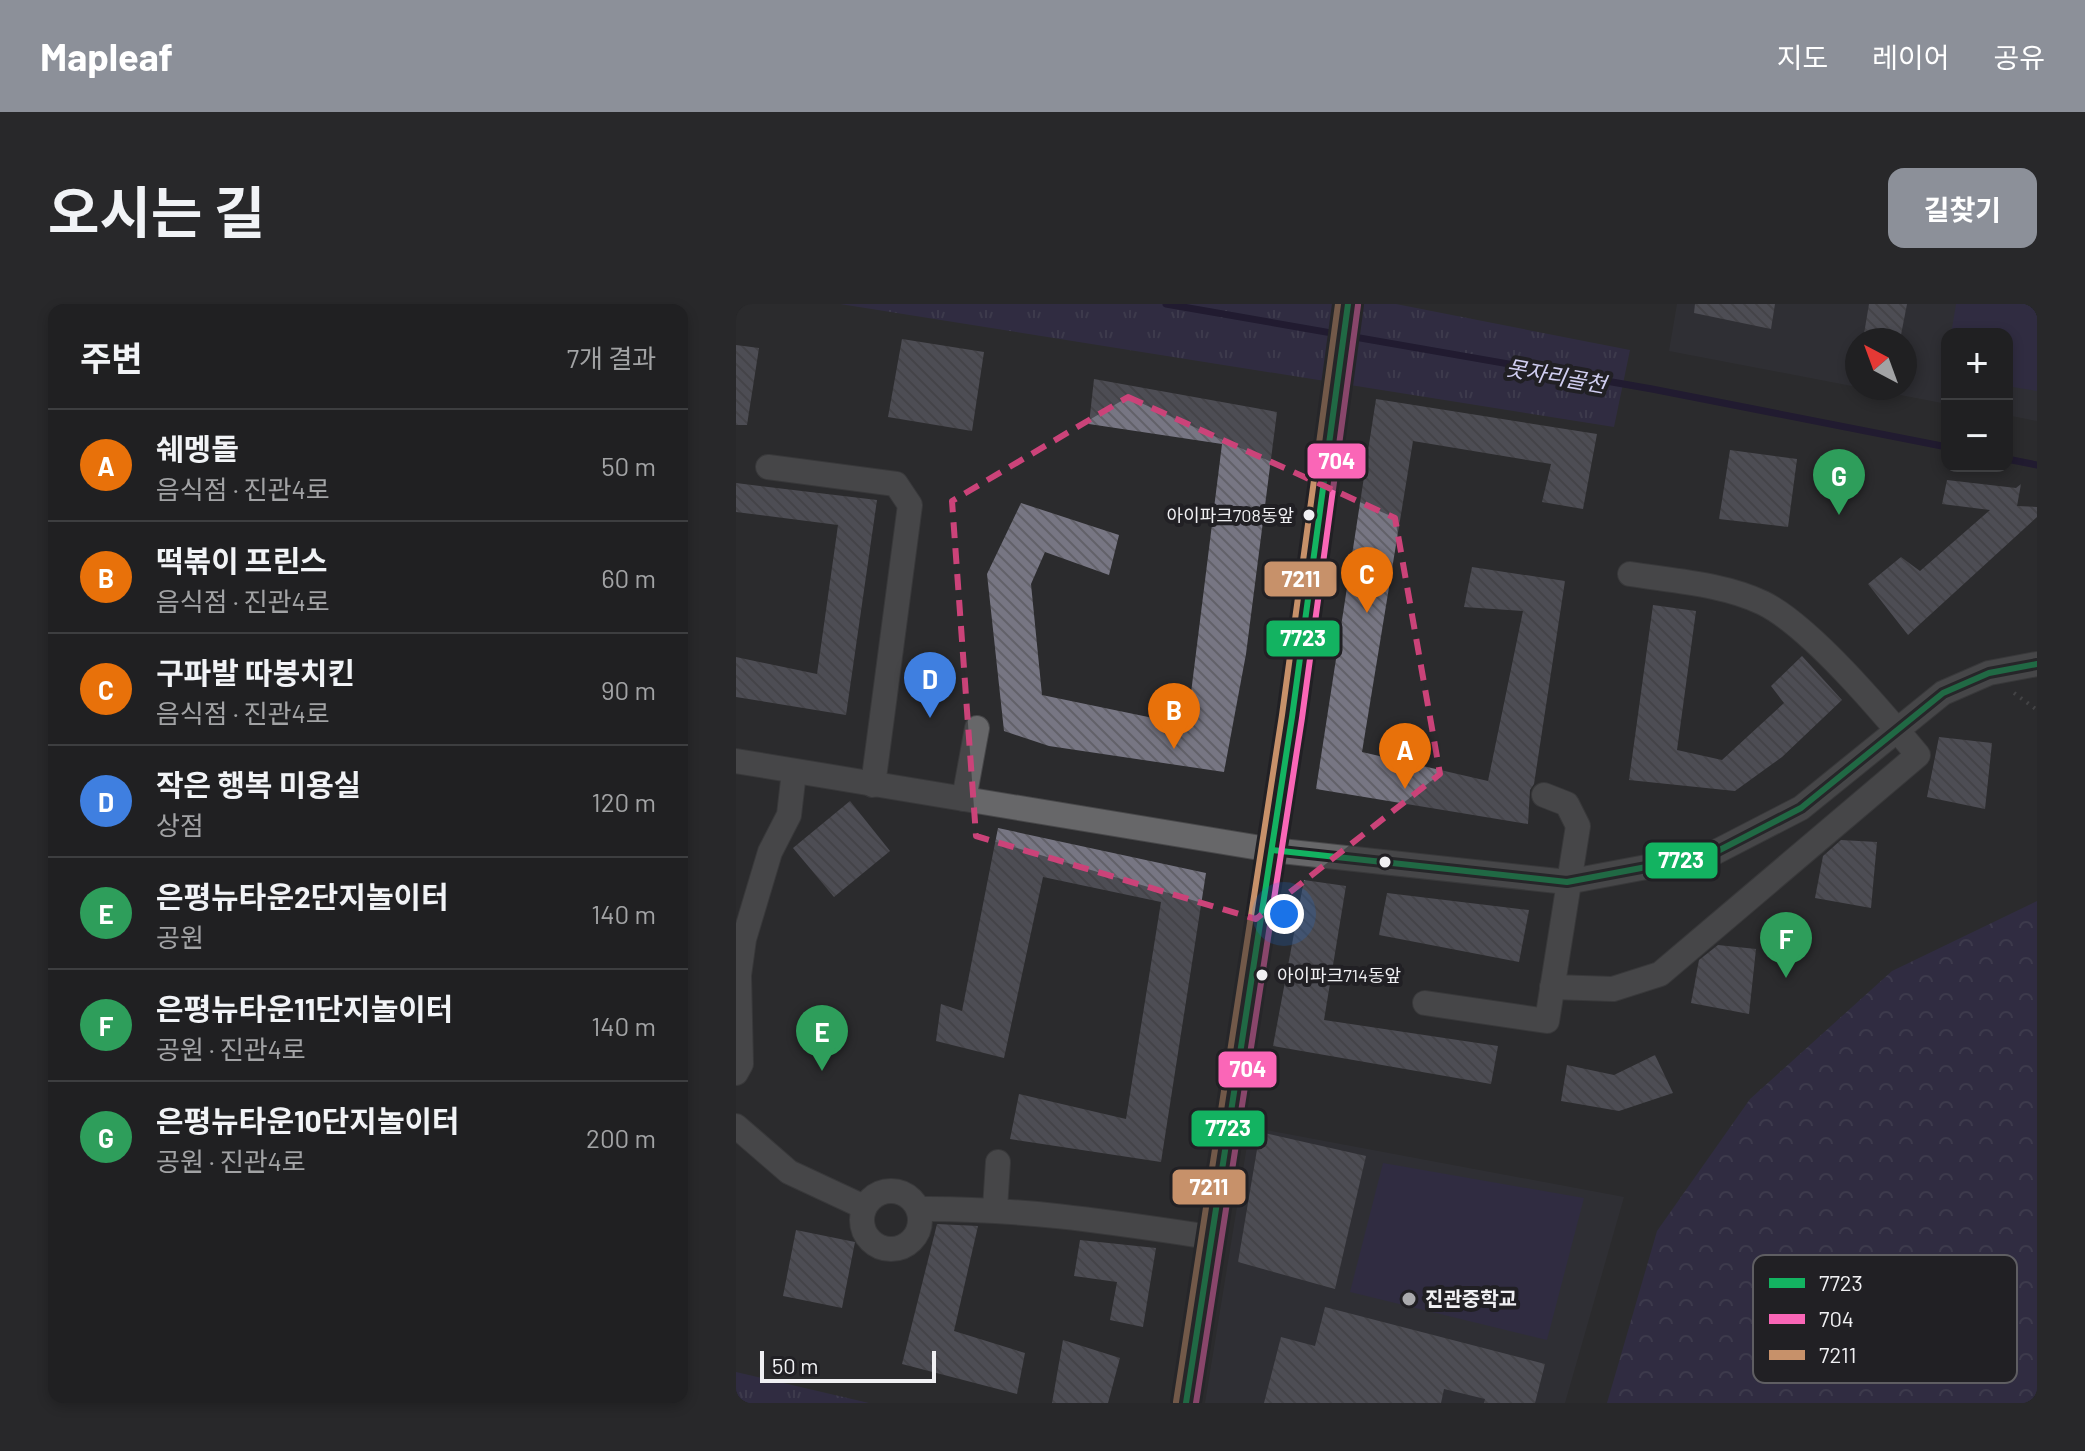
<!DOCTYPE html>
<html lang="ko">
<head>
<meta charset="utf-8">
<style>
  :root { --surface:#202022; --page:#28282a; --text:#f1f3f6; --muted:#a2a3a5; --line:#3d3e40; --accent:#8c9099 }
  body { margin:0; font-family:Barlow,"Noto Sans KR",sans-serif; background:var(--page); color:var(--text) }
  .controls { position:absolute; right:24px; top:24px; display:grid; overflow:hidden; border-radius:16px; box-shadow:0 4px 12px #0003 }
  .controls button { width:72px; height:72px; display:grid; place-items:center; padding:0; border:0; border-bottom:2px solid var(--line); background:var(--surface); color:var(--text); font:40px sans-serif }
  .compass { position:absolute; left:1109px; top:24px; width:72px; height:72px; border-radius:50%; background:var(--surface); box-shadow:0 4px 12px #0003; rotate:319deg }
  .scale { position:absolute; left:24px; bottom:20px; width:176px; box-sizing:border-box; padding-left:8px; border:4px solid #f0f0f3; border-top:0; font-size:22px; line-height:28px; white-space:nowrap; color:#f0f0f3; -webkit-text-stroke:6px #212024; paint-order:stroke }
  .you { position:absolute; left:548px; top:610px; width:28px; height:28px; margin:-20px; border:6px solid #fff; border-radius:50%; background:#1a73e8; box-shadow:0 0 0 12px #1a73e833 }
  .badge { display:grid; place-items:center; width:52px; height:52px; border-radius:50%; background:var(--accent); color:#fff; font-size:26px; font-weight:700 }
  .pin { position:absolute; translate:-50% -66px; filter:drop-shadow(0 2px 4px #0008) }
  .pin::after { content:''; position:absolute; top:42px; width:28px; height:24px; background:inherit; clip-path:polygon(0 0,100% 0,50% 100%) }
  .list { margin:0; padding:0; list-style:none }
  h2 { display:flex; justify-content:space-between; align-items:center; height:104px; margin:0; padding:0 32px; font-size:34px }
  h2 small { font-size:26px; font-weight:400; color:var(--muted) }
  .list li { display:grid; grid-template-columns:52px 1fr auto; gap:24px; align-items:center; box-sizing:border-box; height:112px; padding:0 32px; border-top:2px solid var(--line) }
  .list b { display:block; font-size:30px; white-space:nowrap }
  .list p { margin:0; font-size:26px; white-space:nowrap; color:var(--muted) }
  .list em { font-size:26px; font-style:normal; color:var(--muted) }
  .map { position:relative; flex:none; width:1301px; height:1099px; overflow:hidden; border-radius:16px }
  header { display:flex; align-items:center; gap:48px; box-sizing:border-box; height:112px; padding:0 40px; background:var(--accent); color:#fff }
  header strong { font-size:38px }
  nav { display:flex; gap:44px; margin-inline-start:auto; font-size:28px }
  .intro { display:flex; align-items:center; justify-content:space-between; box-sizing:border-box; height:192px; padding:0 48px }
  h1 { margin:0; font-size:56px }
  .button { padding:20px 36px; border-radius:16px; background:var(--accent); color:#fff; font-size:28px; font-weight:700 }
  main { display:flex; gap:48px; padding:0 48px }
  aside { flex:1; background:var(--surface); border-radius:16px; box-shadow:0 4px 12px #0003 }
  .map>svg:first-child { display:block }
</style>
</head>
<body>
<header>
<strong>Mapleaf</strong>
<nav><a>지도</a><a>레이어</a><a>공유</a></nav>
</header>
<div class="intro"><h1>오시는 길</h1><a class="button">길찾기</a></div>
<main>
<aside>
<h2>주변<small>7개 결과</small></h2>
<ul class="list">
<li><span class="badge" style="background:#e8710a">A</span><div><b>쉐멩돌</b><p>음식점 · 진관4로</p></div><em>50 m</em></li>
<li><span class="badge" style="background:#e8710a">B</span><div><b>떡볶이 프린스</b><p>음식점 · 진관4로</p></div><em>60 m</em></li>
<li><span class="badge" style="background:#e8710a">C</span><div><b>구파발 따봉치킨</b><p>음식점 · 진관4로</p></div><em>90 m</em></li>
<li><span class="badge" style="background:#3f7fe0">D</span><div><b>작은 행복 미용실</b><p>상점</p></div><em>120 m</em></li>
<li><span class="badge" style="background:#2e9e5b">E</span><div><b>은평뉴타운2단지놀이터</b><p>공원</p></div><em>140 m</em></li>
<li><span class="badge" style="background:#2e9e5b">F</span><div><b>은평뉴타운11단지놀이터</b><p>공원 · 진관4로</p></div><em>140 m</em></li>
<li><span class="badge" style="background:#2e9e5b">G</span><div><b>은평뉴타운10단지놀이터</b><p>공원 · 진관4로</p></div><em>200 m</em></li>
</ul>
</aside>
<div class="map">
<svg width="1301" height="1099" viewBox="0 0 1301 1099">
  <defs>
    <pattern id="forest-crowns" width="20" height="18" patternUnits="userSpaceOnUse" patternTransform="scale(2)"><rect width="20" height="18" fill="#352e59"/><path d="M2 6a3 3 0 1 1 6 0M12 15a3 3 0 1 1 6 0" fill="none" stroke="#534d71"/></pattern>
    <pattern id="park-tufts" width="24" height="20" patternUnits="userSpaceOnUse" patternTransform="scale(2)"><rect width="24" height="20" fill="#352e59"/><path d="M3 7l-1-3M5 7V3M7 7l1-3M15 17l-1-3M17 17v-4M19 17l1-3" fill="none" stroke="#534d71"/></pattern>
    <pattern id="building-back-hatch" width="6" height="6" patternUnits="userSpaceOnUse" patternTransform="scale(2)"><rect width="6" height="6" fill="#777683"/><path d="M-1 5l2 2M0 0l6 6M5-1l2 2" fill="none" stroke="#626169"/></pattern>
  </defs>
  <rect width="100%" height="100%" fill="#2b2b2d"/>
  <g fill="#34343c">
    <path d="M941 0H1301V117L1271 111V30H1211V100L1128 84H1169V36H1121V83L933 47Z"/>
    <path d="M514 823 888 893 829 1099H469Z"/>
  </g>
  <path fill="url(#forest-crowns)" d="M1301 597V1099H871L921 927 1014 795 1156 667Z"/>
  <g fill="url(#park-tufts)">
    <path d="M104 0H660L894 46 878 123Z"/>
    <path d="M0 1068 133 1099H0Z"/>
  </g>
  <g fill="#352e59">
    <path d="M1220 0H1301V87L1271 82V30H1215Z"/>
    <path d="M647 859 848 894 811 1036 614 988Z"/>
  </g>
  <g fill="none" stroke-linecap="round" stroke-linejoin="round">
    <g stroke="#140733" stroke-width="7">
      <path d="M430 0 916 85 1211 143"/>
      <path d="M1271 155 1301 161"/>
    </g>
  </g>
  <g fill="url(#building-back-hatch)">
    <path d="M959 0H1039L1035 25 958 9Z"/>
    <path d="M1133 0H1171L1164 36H1127Z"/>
    <path d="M166 35 248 48 236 127 152 113Z"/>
    <path d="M0 41 23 44 11 121H0Z"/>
    <path d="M358 75 541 108 510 350 488 468 313 442 268 427 251 270 285 199 383 231 373 271 309 248 295 280 306 391 451 421 486 140 353 120Z"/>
    <path d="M640 95 861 130 847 205 806 198 815 160 677 137 626 448 752 477 787 307 728 303 736 263 829 277 798 480 794 486 792 520 580 485Z"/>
    <path d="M994 146 1061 155 1052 223 983 215Z"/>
    <path d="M1211 176 1280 184 1285 180 1281 202 1301 203V213L1172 331 1132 280 1165 253 1184 267 1254 206 1206 200Z"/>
    <path d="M0 179 141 196 110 411 0 393V353L81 370 102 221 0 208Z"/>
    <path d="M917 301 960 307 941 446 986 456 1048 399 1035 382 1066 352 1106 396 1046 453 999 487 893 476Z"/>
    <path d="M1203 433 1256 439 1249 505 1191 493Z"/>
    <path d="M114 497 154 547 98 593 57 544Z"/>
    <path d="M262 524 470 569 425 858 274 835 283 790 390 815 425 598 307 573 268 754 200 737 205 700 226 707Z"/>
    <path d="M1105 536 1141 538 1135 604 1079 594 1087 552Z"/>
    <path d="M568 576 610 582 588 716 762 742 755 780 537 742Z"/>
    <path d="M651 589 793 606 783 658 643 631Z"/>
    <path d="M982 641 1020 645 1013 710 955 699 963 656Z"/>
    <path d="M919 751 937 789 883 807 825 797 831 761 878 771Z"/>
    <path d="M524 828 630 852 599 985 502 958Z"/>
    <path d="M201 920 242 922 218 1027 289 1049 281 1090 166 1060Z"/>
    <path d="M60 926 119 938 106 1004 47 992Z"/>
    <path d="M344 936 420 944 407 1023 374 1016 381 978 338 972Z"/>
    <path d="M589 1003 809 1060 799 1099H748L749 1095 708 1085 705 1099H528L545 1033 579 1042Z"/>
    <path d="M327 1036 384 1054 372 1099H316Z"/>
  </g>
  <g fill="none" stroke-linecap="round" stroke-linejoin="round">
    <g stroke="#48484a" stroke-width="26">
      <g id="minor">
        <path d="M32 163 160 180 174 201 137 481"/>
        <path d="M0 457 536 546 831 578 974 551 1065 504 1207 389 1253 369 1301 360"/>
        <path d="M228 495 241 424"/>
        <path d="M816 683 877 685 924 670 1182 451C1147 409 1074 322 1027 299 987 280 938 277 894 270"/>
        <path d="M689 699 811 717 842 522 831 500 808 491"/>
        <path d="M0 769 5 760 3 671 8 635 34 548 53 511 58 468"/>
        <path d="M0 822 53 868 128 903"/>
        <circle cx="155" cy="916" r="29"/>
        <path d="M259 904 262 858"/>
        <path d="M183 905C285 904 374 918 474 933"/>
        <path d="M450 1099C503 733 570 368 612 0"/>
      </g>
    </g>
    <path stroke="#616163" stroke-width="4" stroke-dasharray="2 6" stroke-linecap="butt" d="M1278 389 1301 406"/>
    <use href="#minor" stroke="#676769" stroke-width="24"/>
    <g stroke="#212024" stroke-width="12">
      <g id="bus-1">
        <path d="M536 546 831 578 974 551 1065 504 1207 389 1253 369 1301 360"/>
        <path d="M450 1099 556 413 612 0"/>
      </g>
    </g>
    <g stroke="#212024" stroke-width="12">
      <path id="bus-2" d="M460 1099 566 414 622 1"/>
    </g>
    <g stroke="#212024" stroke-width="12">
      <path id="bus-3" d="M440 1098 546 411 602 0"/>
    </g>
    <use href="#bus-1" stroke="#13b361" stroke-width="6"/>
    <use href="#bus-2" stroke="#fa66b7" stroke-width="6"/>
    <use href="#bus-3" stroke="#c7916a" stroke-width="6"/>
  </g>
  <path d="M0 0H1301V1099H0ZM392 93 659 214 704 470 520 615 240 532 216 197Z" fill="#2b2b2d" fill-opacity=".55" fill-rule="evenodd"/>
  <path fill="none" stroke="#cb4379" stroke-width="6" stroke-dasharray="16 10" stroke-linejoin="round" d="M392 93 659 214 704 470 520 615 240 532 216 197Z"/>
  <g fill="#f0f0f3" stroke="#212024" stroke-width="3">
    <circle cx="573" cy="211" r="7"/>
    <circle cx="649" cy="558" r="7"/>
    <circle cx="526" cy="671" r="7"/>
  </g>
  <circle fill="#ababae" stroke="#212024" stroke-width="3" cx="673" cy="995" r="8"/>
  <g text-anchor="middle" stroke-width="8" stroke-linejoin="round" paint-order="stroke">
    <g font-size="18" fill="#f0f0f3" stroke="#212024" text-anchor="end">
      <text x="558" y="218">아이파크708동앞</text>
      <text x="541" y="678" text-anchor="start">아이파크714동앞</text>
    </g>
    <g font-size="20" font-weight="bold" fill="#f0f0f3" stroke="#212024" text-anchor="start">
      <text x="689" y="1002">진관중학교</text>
    </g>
    <g font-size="22" font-style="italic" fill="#d1cff2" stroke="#212024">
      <text transform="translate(820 72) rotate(10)" y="8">못자리골천</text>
    </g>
  </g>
  <rect x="1017" y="951" width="264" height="128" rx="12" fill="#212024" stroke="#5f5e62" stroke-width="2"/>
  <rect x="1033" y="974" width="36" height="10" fill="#13b361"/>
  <rect x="1033" y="1010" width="36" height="10" fill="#fa66b7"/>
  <rect x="1033" y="1046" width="36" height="10" fill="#c7916a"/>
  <g font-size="22" fill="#f0f0f3">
    <text x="1083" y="987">7723</text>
    <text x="1083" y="1023">704</text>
    <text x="1083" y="1059">7211</text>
  </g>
  <g stroke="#212024" stroke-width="3">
    <rect x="570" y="138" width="61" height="38" rx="8" fill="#fa66b7"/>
    <rect x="527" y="256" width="75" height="38" rx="8" fill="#c7916a"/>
    <rect x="529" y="315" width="76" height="39" rx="8" fill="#13b361"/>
    <rect x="908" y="537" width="75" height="39" rx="8" fill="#13b361"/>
    <rect x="481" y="746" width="61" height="39" rx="8" fill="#fa66b7"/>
    <rect x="454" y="805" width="76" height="39" rx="8" fill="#13b361"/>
    <rect x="435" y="864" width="76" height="38" rx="8" fill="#c7916a"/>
  </g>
  <g font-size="22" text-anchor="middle" font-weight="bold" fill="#fff">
    <text x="601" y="165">704</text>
    <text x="565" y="283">7211</text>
    <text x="567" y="342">7723</text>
    <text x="945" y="564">7723</text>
    <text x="512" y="773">704</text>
    <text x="492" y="832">7723</text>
    <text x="473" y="891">7211</text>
  </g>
</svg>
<div class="controls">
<button>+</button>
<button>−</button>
</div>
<svg class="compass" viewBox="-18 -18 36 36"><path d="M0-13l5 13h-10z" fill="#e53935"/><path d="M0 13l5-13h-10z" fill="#a2a3a5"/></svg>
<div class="scale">50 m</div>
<div class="you"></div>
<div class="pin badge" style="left:669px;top:485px;background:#e8710a">A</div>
<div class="pin badge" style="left:438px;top:445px;background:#e8710a">B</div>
<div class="pin badge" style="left:631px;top:309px;background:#e8710a">C</div>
<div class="pin badge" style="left:194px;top:414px;background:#3f7fe0">D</div>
<div class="pin badge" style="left:86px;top:767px;background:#2e9e5b">E</div>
<div class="pin badge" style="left:1050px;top:674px;background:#2e9e5b">F</div>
<div class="pin badge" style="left:1103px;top:211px;background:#2e9e5b">G</div>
</div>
</main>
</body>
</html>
